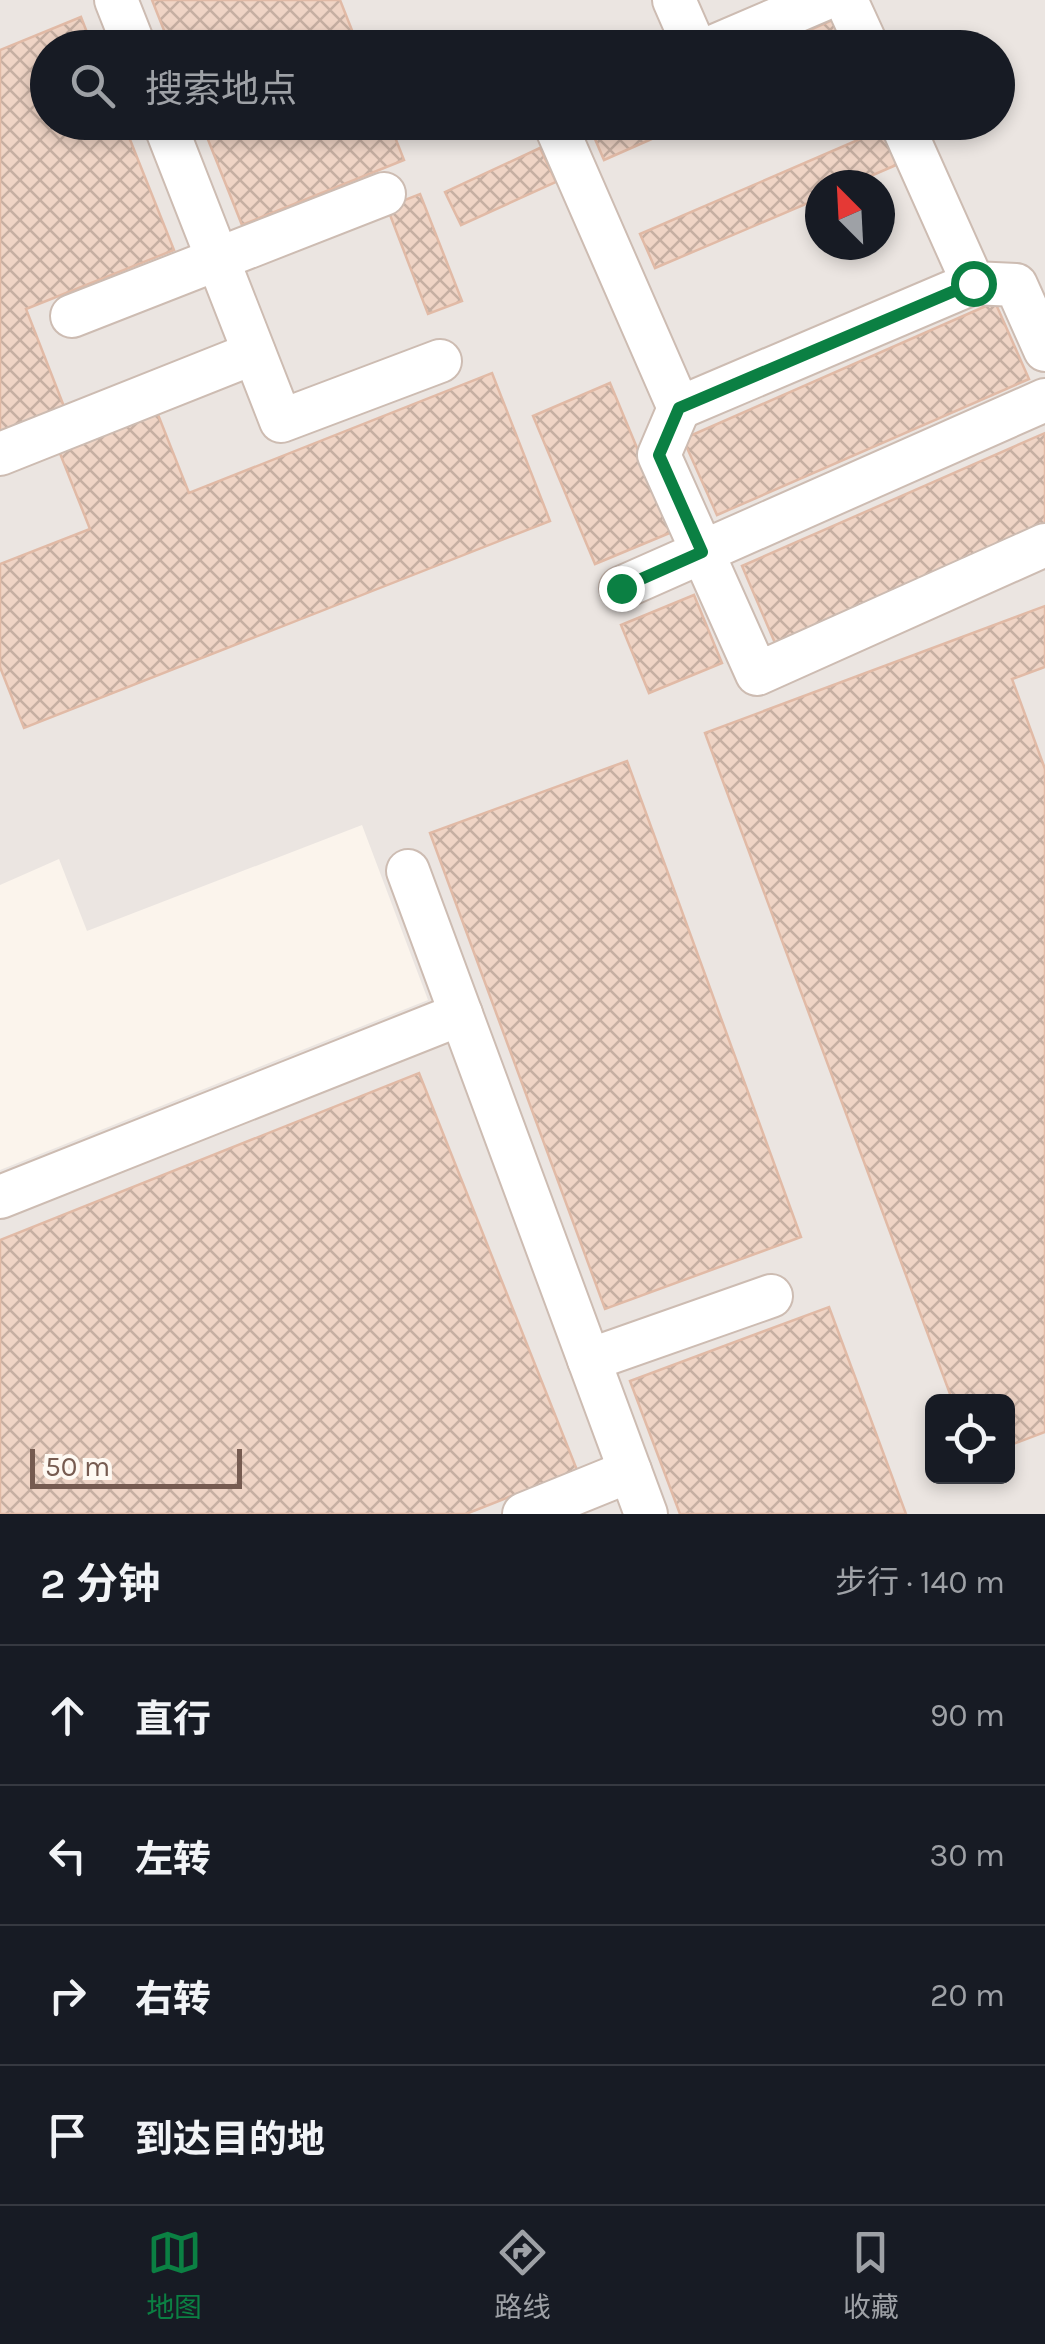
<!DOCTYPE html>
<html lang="zh">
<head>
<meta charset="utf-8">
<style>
  :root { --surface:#171b24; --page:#20242c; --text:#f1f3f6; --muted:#9ea1a6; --line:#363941; --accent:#0b8043 }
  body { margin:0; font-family:Karla,"Noto Sans SC",sans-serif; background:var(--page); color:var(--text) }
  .controls { position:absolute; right:30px; bottom:30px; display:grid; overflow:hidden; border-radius:15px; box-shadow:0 5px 15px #0003 }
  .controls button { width:90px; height:90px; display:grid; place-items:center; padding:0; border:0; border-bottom:2px solid var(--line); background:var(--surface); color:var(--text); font:50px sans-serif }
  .compass { position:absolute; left:805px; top:170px; width:90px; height:90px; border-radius:50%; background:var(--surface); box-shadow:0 5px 15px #0003; rotate:336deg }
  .scale { position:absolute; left:30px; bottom:25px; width:212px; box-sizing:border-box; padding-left:10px; border:5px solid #765b50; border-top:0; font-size:28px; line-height:35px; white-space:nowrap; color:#765b50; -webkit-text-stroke:8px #fef9f2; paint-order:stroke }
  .stop { position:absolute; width:30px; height:30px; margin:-22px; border:8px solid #0b8043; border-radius:50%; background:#fff }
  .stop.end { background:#0b8043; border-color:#fff; box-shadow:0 2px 10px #0008 }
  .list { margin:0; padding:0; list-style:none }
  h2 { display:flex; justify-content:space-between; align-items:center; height:130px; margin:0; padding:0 40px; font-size:42px }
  h2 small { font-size:32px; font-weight:400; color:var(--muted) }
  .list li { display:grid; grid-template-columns:65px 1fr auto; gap:30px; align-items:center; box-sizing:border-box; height:140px; padding:0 40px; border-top:2px solid var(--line) }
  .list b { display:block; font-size:38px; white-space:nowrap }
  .list em { font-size:32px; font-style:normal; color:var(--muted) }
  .icon { flex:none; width:55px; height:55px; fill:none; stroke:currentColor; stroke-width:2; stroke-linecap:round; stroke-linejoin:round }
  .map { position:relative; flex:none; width:1045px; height:1514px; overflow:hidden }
  .search { position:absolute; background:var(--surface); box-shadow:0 5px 15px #0003; left:30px; right:30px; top:30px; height:110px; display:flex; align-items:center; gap:25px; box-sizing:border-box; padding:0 35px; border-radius:55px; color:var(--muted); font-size:38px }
  .sheet { height:690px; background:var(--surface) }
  nav { display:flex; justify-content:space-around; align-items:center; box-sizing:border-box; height:140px; border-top:2px solid var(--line); background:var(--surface); font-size:28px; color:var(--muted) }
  nav a { display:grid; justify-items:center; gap:5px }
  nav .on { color:var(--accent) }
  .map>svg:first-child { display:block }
</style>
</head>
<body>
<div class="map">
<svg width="1045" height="1514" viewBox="0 0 1045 1514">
  <defs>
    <pattern id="building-cross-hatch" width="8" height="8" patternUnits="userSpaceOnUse" patternTransform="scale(2.5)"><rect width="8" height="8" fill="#efd4c5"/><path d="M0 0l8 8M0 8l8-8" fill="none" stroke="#c6afa2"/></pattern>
  </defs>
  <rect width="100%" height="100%" fill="#fbf4ec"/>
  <path fill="#ebe5e1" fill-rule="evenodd" d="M0 0H1045V1514H0V1170L428 1000 362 825 87 931 59 859 0 885ZM48 48H998V122H48ZM820 185H880V245H820ZM932 1402H1008V1476H932Z"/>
  <g fill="url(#building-cross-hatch)" stroke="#e1baa6" stroke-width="2.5">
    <path d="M152 0H340L359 48H171Z"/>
    <path d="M81 17 93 48H48V122H123L174 250 26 309 65 409 0 435V50Z"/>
    <path d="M837 18 849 48H769Z"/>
    <path d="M201 122H389L404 160 242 225Z"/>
    <path d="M595 122H690L604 160 589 125Z"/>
    <path d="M888 127 903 162 850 185H820V198L655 268 640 234Z"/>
    <path d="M540 148 556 182 461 225 445 192Z"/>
    <path d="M420 194 462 301 428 314 387 207Z"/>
    <path d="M995 302 1029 379 717 515 683 439Z"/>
    <path d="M492 373 550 521 24 728 0 667V564L90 529 59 451 157 412 189 493Z"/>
    <path d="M610 383 672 532 595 564 533 416Z"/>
    <path d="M1045 433V525L775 643 742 566Z"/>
    <path d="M694 595 722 663 649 693 621 625Z"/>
    <path d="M1045 606V667L1012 679 1045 769V1432L1008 1446V1402H953L705 733Z"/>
    <path d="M627 761 801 1237 605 1309 430 833Z"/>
    <path d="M419 1073 577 1470 466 1514H0V1240Z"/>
    <path d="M829 1307 906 1514H680L630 1381Z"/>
  </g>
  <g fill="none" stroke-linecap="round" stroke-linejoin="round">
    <g stroke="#cdbcb2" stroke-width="46">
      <g id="minor">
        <path d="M116 0 135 48"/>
        <path d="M674 0 695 48"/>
        <path d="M846 0 868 48"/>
        <path d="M710 48 822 0"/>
        <path d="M164 122 281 421 440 361"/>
        <path d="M554 122 679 408 973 283 901 122"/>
        <path d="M973 283 1016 285 1045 350"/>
        <path d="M72 316 384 194"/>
        <path d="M679 408 659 455 757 674 1045 545"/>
        <path d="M0 454 254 353"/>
        <path d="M621 588 1045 400"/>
        <path d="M408 871 646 1514"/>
        <path d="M0 1197 461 1014"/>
        <path d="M589 1360 771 1296"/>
        <path d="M524 1514 630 1471"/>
      </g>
    </g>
    <use href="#minor" stroke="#fff" stroke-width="42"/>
  </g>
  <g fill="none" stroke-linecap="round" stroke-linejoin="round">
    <path stroke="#0b8043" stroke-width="12" d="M621 588 702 552 659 455 679 408 973 283"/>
  </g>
</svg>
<div class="controls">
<button><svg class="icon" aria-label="locate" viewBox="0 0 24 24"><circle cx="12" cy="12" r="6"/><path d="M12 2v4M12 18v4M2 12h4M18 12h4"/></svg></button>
</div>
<svg class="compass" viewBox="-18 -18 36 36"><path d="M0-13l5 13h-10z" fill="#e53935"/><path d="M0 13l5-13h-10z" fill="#9ea1a6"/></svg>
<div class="scale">50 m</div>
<div class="stop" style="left:973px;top:283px"></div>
<div class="stop end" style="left:621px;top:588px"></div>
<div class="search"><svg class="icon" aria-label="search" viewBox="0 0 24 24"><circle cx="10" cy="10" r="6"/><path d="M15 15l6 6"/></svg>搜索地点</div>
</div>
<section class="sheet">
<h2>2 分钟<small>步行 · 140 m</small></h2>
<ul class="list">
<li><svg class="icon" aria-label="ahead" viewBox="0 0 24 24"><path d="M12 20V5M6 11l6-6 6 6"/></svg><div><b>直行</b></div><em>90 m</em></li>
<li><svg class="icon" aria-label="left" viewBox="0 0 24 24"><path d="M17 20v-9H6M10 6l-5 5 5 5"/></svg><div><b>左转</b></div><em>30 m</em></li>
<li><svg class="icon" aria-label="right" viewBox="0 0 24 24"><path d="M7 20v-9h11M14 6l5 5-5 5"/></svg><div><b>右转</b></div><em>20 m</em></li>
<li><svg class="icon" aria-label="arrive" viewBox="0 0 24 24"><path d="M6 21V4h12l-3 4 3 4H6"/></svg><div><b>到达目的地</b></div></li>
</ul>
</section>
<nav>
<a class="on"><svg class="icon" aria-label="map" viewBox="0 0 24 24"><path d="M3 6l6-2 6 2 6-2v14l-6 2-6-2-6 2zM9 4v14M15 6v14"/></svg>地图</a>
<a><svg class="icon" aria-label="directions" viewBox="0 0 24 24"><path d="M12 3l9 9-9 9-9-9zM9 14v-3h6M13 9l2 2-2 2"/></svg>路线</a>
<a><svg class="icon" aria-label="saved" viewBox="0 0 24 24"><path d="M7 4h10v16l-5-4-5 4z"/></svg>收藏</a>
</nav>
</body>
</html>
